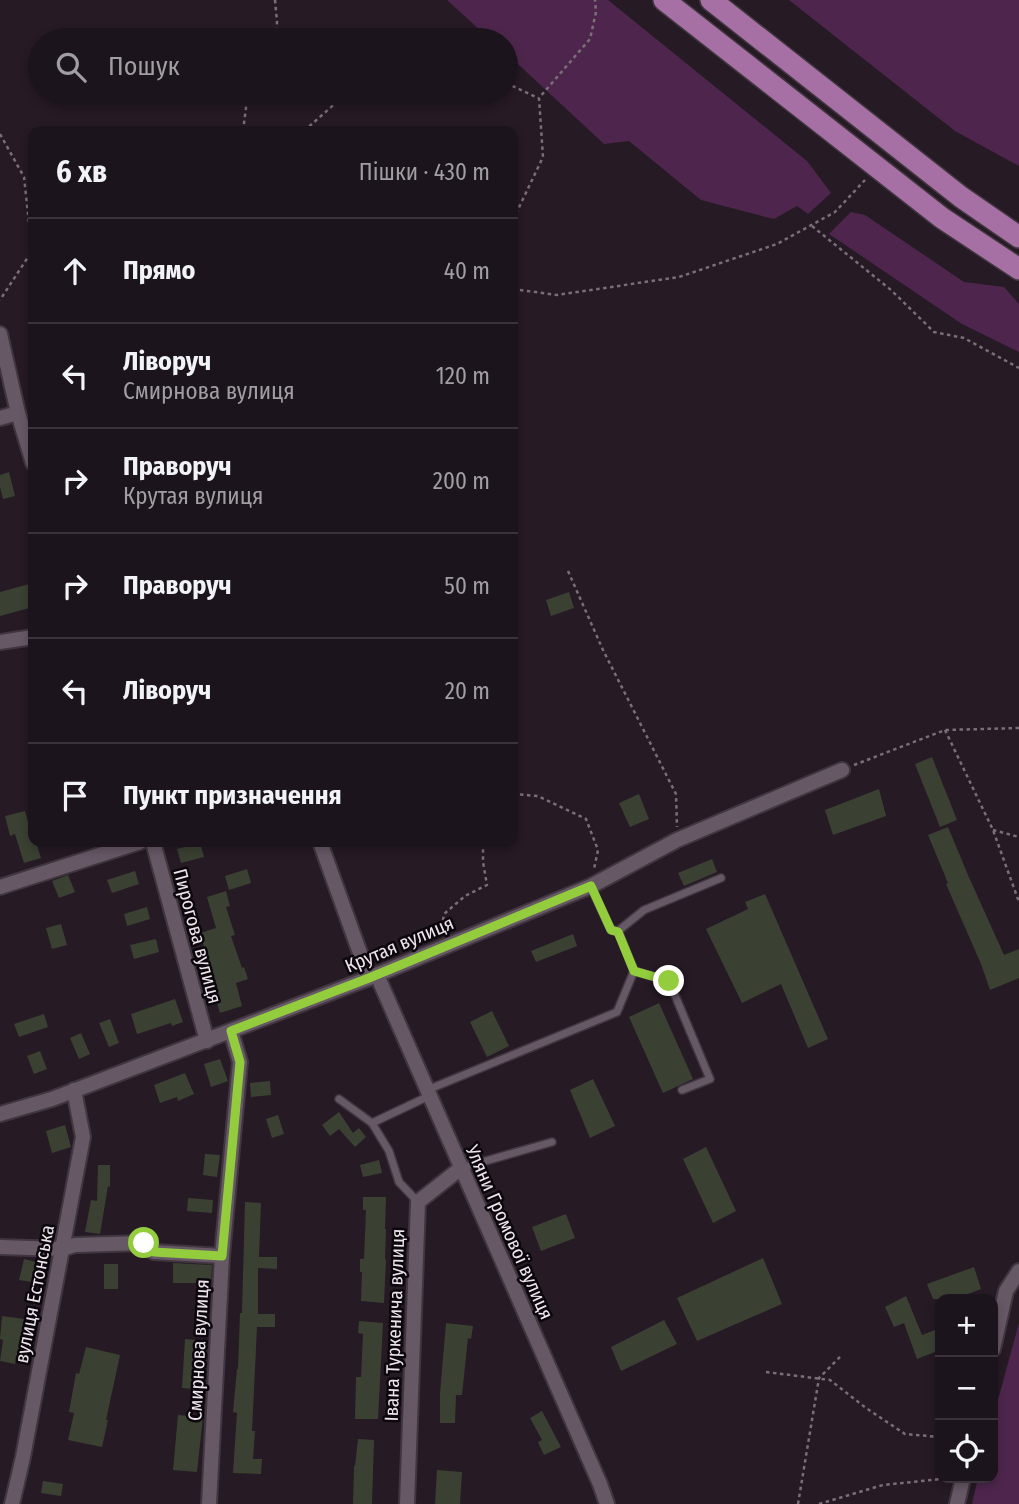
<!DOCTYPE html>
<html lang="uk">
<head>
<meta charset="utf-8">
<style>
  :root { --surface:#1c141c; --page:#292129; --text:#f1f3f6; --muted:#a09ea3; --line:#3a333b }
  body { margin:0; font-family:"Fira Sans Condensed",sans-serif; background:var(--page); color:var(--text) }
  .controls { position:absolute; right:21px; bottom:21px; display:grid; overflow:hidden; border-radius:14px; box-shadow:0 4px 10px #0003 }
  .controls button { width:63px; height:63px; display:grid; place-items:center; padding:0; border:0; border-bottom:2px solid var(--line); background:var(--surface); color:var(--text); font:35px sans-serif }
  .stop { position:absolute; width:21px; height:21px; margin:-16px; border:5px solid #93cd3e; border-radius:50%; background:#fff }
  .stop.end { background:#93cd3e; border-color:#fff; box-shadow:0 2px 7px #0008 }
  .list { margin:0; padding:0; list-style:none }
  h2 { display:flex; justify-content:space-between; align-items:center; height:91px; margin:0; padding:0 28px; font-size:30px }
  h2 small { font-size:23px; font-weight:400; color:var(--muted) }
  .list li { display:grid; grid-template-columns:46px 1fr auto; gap:21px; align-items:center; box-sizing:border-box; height:105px; padding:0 28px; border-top:2px solid var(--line) }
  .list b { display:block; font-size:26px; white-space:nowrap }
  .list p { margin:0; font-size:23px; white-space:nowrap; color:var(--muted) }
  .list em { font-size:23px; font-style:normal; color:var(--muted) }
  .icon { flex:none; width:38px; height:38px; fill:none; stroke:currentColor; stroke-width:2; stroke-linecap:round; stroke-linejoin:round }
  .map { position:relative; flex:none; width:1019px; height:1504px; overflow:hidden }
  .search { position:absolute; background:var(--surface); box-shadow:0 4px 10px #0003; left:28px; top:28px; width:490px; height:77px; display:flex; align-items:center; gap:18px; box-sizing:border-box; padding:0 24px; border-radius:38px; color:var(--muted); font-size:26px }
  .panel { position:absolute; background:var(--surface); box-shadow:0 4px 10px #0003; left:28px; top:126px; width:490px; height:721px; border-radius:14px }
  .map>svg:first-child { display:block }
</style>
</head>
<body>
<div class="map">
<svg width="1019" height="1504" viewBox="0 0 1019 1504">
  <rect width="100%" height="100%" fill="#261a25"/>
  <g fill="#4e264d">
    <path d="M447 0H608L807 161 831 193 808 214 797 206 774 219 701 200 629 141 604 144 506 53V40H491Z"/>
    <path d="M789 0H1019V166L955 131Z"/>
    <path d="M851 212 865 215 964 282 1004 287 1019 304V352L962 324 829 234Z"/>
    <path d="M1019 1323V1504H972L978 1478H993V1418Z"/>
  </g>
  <g fill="#3a4132">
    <path d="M9 472 15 496 3 499 0 487V475Z"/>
    <path d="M33 583V607L0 616V592Z"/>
    <path d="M569 592 574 608 551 616 546 600Z"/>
    <path d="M932 757 957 820 940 827 915 764Z"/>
    <path d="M879 789 886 816 833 835 825 810Z"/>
    <path d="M639 794 649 819 630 827 619 803Z"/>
    <path d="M25 811 33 842H36L41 858 24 863 15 834 10 836 5 816Z"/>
    <path d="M948 827 968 875 1004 955 1019 949V978L990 990 981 964 946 884 948 883 928 835Z"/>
    <path d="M200 843 204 857 181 863 177 849Z"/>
    <path d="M712 859 717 872 684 886 678 873Z"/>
    <path d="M247 869 251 883 229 890 225 876Z"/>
    <path d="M135 871 139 884 112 893 107 880Z"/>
    <path d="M68 875 75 892 59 898 52 881Z"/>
    <path d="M226 891 230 906 226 907 235 935 231 936 242 968 244 967 248 979 236 983 242 1006 220 1013 216 999 218 998 200 933 216 928 207 897Z"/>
    <path d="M765 894 828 1039 808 1048 781 984 742 1003 706 929 748 909 745 902Z"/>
    <path d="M147 907 150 919 127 926 124 914Z"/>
    <path d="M61 924 67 945 52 949 46 928Z"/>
    <path d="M573 934 577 946 536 962 531 951Z"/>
    <path d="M156 939 159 952 134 959 130 945Z"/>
    <path d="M175 999 183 1022 172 1026 171 1023 137 1034 131 1014Z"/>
    <path d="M659 1003 693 1079 663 1093 629 1017Z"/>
    <path d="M492 1011 509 1046 487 1057 470 1022Z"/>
    <path d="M44 1014 48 1027 19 1037 14 1024Z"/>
    <path d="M110 1019 119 1043 109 1047 99 1023Z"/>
    <path d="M81 1033 90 1054 79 1059 70 1038Z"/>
    <path d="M40 1051 47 1069 34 1074 27 1056Z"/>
    <path d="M220 1059 228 1081 211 1087 204 1064Z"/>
    <path d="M185 1073 194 1094 178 1101 177 1097 160 1103 154 1085Z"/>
    <path d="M593 1079 615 1126 590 1138 570 1090Z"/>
    <path d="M270 1081 271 1095 251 1097 250 1083Z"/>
    <path d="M339 1112 353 1133 359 1128 366 1137 355 1147 339 1129 330 1136 322 1125Z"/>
    <path d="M278 1115 284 1134 272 1138 266 1119Z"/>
    <path d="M65 1125 71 1147 52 1153 46 1131Z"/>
    <path d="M706 1147 736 1211 713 1223 683 1159Z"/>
    <path d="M205 1154 220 1155 217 1177 203 1175Z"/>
    <path d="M379 1160 382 1173 363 1177 360 1165Z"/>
    <path d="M98 1165H110V1187L108 1186 100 1234 85 1232 91 1200 97 1201Z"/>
    <path d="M363 1197H386L385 1229H386L385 1259 386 1260 384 1303 361 1301 362 1272H360V1259H364L366 1210H363Z"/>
    <path d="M188 1198 213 1200 212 1213 187 1211Z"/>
    <path d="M245 1202 261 1203 259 1257H277V1269L258 1268V1314H275V1327H257L252 1431H255L253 1459H262L261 1474 233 1473 237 1413 233 1412 237 1369H238L240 1313H242Z"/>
    <path d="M566 1214 575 1238 541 1251 532 1227Z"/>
    <path d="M763 1258 782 1304 697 1341 677 1298Z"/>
    <path d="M24 1259 36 1262 32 1282 19 1280Z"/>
    <path d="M173 1263 212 1265 211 1283H173Z"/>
    <rect x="104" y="1264" width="14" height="25"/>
    <path d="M974 1267 981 1289 955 1299H933L927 1284Z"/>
    <path d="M906 1296 922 1335 940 1328V1350L917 1359 904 1323 894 1327 885 1307Z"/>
    <path d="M2 1316 24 1319 21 1342 15 1364 0 1361 3 1340 0 1339Z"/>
    <path d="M664 1320 677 1344 621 1371 611 1347Z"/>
    <path d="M359 1321 383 1323 378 1419H355L356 1377H361L363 1334 358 1333Z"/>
    <path d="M446 1323 473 1326 471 1339 468 1338 462 1395H456L455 1423H440V1393Z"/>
    <path d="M185 1339 208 1341 205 1390 182 1388Z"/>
    <path d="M86 1347 120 1355 106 1420H108L102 1447 68 1440 74 1413 69 1412 76 1373 79 1374Z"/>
    <path d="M542 1411 561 1447 544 1455 538 1442 542 1440 530 1418Z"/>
    <path d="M178 1415 203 1417 197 1472 173 1470Z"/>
    <path d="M358 1439 374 1440 372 1504H353L354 1466H355Z"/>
    <path d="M437 1470 462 1472 460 1504H435Z"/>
    <path d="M43 1481 63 1484 61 1496 41 1493Z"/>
  </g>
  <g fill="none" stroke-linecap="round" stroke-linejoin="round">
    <g stroke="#40363f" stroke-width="10">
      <g id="service">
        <path d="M591 887 611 930 618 931"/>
        <path d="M634 971 669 981 710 1079 682 1090"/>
        <path d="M427 1090 617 1012 634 971 618 931 644 910 721 878"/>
        <path d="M339 1099 372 1123 389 1151 399 1182 418 1202"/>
        <path d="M372 1123 429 1096"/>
        <path d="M461 1168 552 1142"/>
      </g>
    </g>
    <g stroke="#40363f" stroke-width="18">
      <g id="minor">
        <path d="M0 334 18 413 33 463"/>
        <path d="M0 418 18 413"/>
        <path d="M0 642 33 637"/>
        <path d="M153 842 207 1041"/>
        <path d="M320 842 369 978"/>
        <path d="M0 887 140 842"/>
        <path d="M377 975 600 1484 607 1504"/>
        <path d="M0 1114 52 1099 369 978 591 886 677 840 842 770"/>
        <path d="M0 1247 62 1249 75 1245 144 1243 154 1252 222 1256"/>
        <path d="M993 1349 1006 1291 1019 1271"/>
        <path d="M12 1504 23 1457 83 1137 74 1090"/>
        <path d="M209 1504 222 1256 240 1062 231 1031"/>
        <path d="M407 1504 418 1202 461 1168"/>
        <path d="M957 1504 963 1478"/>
      </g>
    </g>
    <g stroke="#40363f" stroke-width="24">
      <g id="primary">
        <path d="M664 0 942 218 1019 269"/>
        <path d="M711 0 961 197 1019 237"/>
      </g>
    </g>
    <g stroke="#7a6f79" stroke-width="2.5" stroke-dasharray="3.5 3.5" stroke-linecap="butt">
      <path d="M275 0 277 22 276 40"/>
      <path d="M506 83 538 98"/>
      <path d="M243 131 247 100 251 93"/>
      <path d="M304 131 347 93"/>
      <path d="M0 134 24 177 32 251 0 300"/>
      <path d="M513 220 543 157 539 98 590 39 596 12 595 0"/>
      <path d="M812 226 891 290 934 332 964 338 1019 368"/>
      <path d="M513 289 557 295 679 277 777 244 835 212 865 180"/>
      <path d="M568 571 603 650 676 794 677 827"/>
      <path d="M945 730 993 830 1019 902"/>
      <path d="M854 765 945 730 1019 728"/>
      <path d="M513 794 538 796 586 819 598 850 594 869"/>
      <path d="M993 830 1019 837"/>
      <path d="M441 934 444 914 465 896 487 885 483 862V842"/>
      <path d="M766 1372 830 1380 866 1408 905 1434 940 1437"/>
      <path d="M798 1504 819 1378 842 1355"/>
      <path d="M819 1504 883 1485 951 1478"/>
    </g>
    <use href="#service" stroke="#675866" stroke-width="7"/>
    <use href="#minor" stroke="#675866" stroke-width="14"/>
    <use href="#primary" stroke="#a770a4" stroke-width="21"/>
  </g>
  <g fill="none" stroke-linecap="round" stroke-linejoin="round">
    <path stroke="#93cd3e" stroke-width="9" d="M144 1243 154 1252 222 1256 240 1062 231 1031 369 978 591 886 611 930 618 932 634 971 669 981"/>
  </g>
  <g text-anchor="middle" stroke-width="5" stroke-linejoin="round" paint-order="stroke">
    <g font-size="19" fill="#eee5ed" stroke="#0c070c">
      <text transform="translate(198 936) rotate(75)" y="7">Пирогова вулиця</text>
      <text transform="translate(399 944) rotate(-23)" y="7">Крутая вулиця</text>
      <text transform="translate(510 1232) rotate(66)" y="7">Уляни Громової вулиця</text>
      <text transform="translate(34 1294) rotate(-79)" y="7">вулиця Естонська</text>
      <text transform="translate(394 1325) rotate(-88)" y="7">Івана Туркенича вулиця</text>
      <text transform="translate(198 1350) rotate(-87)" y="7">Смирнова вулиця</text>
    </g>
  </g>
</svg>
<div class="controls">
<button>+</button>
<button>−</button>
<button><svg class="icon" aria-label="locate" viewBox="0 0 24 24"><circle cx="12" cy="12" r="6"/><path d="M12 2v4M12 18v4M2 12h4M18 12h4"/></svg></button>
</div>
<div class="stop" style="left:144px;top:1243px"></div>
<div class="stop end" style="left:669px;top:981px"></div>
<div class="search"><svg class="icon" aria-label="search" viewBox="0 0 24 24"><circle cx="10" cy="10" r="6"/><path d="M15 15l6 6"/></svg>Пошук</div>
<section class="panel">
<h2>6 хв<small>Пішки · 430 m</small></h2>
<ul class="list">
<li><svg class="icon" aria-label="ahead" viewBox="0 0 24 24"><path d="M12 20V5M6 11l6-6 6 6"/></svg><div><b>Прямо</b></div><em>40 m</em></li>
<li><svg class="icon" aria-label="left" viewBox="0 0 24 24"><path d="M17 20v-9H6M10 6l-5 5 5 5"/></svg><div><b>Ліворуч</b><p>Смирнова вулиця</p></div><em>120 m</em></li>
<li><svg class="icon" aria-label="right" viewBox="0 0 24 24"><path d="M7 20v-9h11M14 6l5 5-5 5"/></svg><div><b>Праворуч</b><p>Крутая вулиця</p></div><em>200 m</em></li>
<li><svg class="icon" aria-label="right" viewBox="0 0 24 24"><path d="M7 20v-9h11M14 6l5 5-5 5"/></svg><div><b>Праворуч</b></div><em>50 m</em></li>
<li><svg class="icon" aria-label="left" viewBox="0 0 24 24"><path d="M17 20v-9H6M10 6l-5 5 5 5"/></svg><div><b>Ліворуч</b></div><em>20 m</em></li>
<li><svg class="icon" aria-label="arrive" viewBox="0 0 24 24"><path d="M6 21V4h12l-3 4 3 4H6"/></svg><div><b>Пункт призначення</b></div></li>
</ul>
</section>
</div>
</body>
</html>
